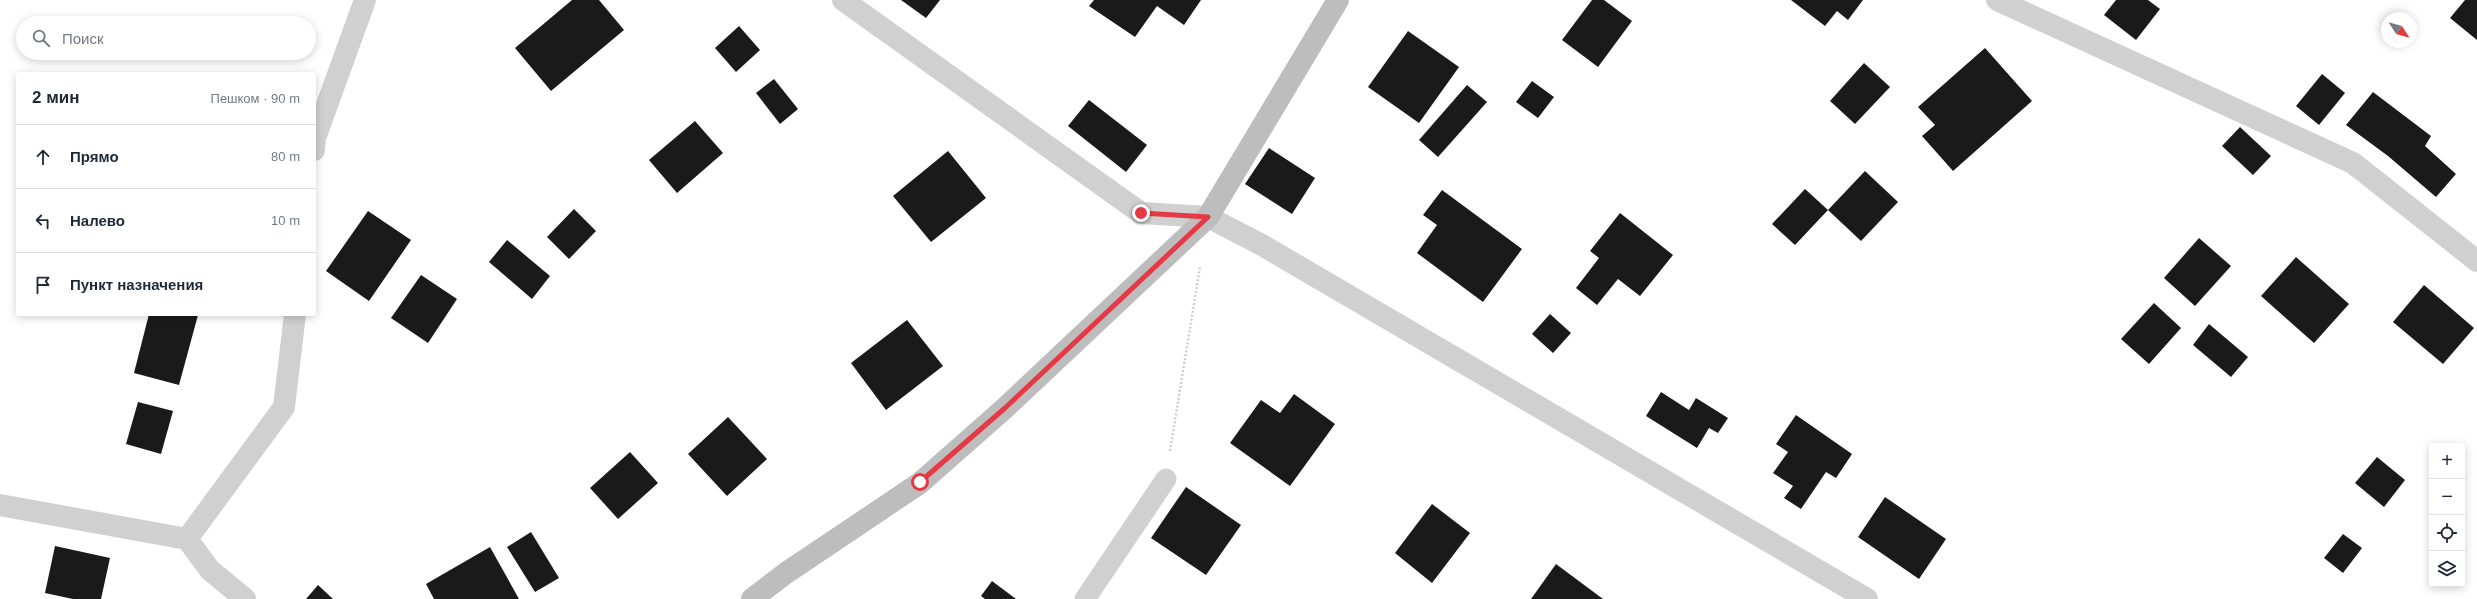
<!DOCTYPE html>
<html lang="ru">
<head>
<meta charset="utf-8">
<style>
  :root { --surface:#fff; --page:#f6f6f7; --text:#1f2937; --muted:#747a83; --line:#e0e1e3 }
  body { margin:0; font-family:Helvetica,sans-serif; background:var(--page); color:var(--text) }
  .controls { position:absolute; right:12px; bottom:12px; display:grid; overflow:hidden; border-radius:4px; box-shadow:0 2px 10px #0003 }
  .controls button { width:36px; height:36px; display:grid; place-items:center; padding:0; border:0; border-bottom:1px solid var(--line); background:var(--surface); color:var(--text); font:20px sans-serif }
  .compass { position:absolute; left:2381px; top:12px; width:36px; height:36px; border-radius:50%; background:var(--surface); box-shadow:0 2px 10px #0003; rotate:126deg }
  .stop { position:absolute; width:12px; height:12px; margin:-9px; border:3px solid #e63946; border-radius:50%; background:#fff }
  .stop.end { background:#e63946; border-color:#fff; box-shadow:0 1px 4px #0008 }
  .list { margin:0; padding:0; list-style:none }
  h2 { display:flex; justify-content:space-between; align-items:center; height:52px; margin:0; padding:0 16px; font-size:17px }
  h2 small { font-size:13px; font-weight:400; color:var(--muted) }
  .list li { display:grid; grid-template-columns:26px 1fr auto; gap:12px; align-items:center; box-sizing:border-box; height:64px; padding:0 16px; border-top:1px solid var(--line) }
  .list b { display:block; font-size:15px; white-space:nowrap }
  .list em { font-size:13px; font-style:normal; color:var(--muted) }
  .icon { flex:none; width:22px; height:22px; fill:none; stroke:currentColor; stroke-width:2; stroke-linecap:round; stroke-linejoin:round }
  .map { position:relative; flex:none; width:2477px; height:599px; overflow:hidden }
  .search { position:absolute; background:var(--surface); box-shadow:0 2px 10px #0003; left:16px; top:16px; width:300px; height:44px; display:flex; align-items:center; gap:10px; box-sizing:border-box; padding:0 14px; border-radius:22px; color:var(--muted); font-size:15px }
  .panel { position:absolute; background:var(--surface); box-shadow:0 2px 10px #0003; left:16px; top:72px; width:300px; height:244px; border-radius:4px }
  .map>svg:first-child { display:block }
</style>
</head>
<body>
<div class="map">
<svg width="2477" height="599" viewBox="0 0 2477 599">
  <rect width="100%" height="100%" fill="#fff"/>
  <g fill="#1a1a1a">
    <path d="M572 0H599L624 30 551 91 515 48Z"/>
    <path d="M901 0H940L926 18Z"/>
    <path d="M1094 0H1201L1184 25 1157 6 1135 37 1089 6Z"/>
    <path d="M1592 0H1604L1632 21 1598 67 1562 40Z"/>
    <path d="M1791 0H1863L1848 20 1837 11 1825 26Z"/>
    <path d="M2116 0H2148L2160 9 2136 40 2104 15Z"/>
    <path d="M2465 0H2477V40L2450 18Z"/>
    <path d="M739 26 760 50 736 72 715 48Z"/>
    <path d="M1408 31 1459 67 1419 123 1368 87Z"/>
    <path d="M1985 48 2032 101 1953 171 1922 136 1935 125 1918 107Z"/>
    <path d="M1864 63 1890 87 1855 124 1830 101Z"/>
    <path d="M2322 74 2345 93 2319 125 2296 106Z"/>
    <path d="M774 79 798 109 780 124 756 93Z"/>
    <path d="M1532 81 1554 97 1538 118 1516 102Z"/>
    <path d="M1467 85 1487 102 1438 157 1419 140Z"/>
    <path d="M2373 92 2431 136 2425 146 2456 174 2436 197 2388 156 2346 125Z"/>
    <path d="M1089 100 1147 145 1126 172 1068 126Z"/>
    <path d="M695 121 723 153 677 193 649 160Z"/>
    <path d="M2240 127 2271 156 2253 175 2222 146Z"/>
    <path d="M1269 148 1315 178 1292 214 1245 184Z"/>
    <path d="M948 151 986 198 931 242 893 196Z"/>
    <path d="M1865 171 1898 202 1861 241 1828 210Z"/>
    <path d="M1805 189 1828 210 1795 245 1772 224Z"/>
    <path d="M1442 190 1522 249 1483 302 1417 253 1437 225 1423 215Z"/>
    <path d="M574 209 596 231 569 259 547 237Z"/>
    <path d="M368 211 411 240 369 301 326 271Z"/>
    <path d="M1620 213 1673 255 1640 296 1618 279 1597 305 1576 288 1599 258 1590 251Z"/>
    <path d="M2199 238 2231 266 2195 306 2164 278Z"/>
    <path d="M507 240 550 276 532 299 489 262Z"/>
    <path d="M2296 257 2349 304 2314 343 2261 296Z"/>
    <path d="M421 275 457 299 428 343 391 318Z"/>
    <path d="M2424 285 2474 328 2443 364 2393 322Z"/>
    <path d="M2154 303 2181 328 2149 364 2121 339Z"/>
    <path d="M149 314 198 315 179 385 134 373Z"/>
    <path d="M1550 314 1571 333 1553 353 1532 334Z"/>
    <path d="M907 320 943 366 886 410 851 363Z"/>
    <path d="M2209 324 2248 357 2231 377 2193 345Z"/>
    <path d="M1661 392 1689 410 1696 398 1728 418 1718 433 1709 428 1697 448 1646 416Z"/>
    <path d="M1294 394 1335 424 1290 486 1230 443 1261 400 1280 413Z"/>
    <path d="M138 402 173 411 161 454 126 444Z"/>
    <path d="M1796 415 1852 454 1836 478 1826 472 1801 509 1784 498 1793 486 1773 473 1788 452 1776 444Z"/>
    <path d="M728 417 767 459 727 496 688 454Z"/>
    <path d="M630 452 658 483 618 519 590 488Z"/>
    <path d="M2377 457 2405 480 2384 507 2355 483Z"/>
    <path d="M1186 487 1241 525 1206 575 1151 538Z"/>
    <path d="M1885 497 1946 539 1919 579 1858 537Z"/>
    <path d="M1432 504 1470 533 1432 583 1395 553Z"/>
    <path d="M531 532 559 578 535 592 507 547Z"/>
    <path d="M2343 534 2362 548 2343 573 2324 558Z"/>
    <path d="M55 546 110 558 101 599H73L45 593Z"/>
    <path d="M490 547 519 599H434L426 584Z"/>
    <path d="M1556 564 1603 599H1531Z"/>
    <path d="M992 581 1016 599H985L981 596Z"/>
    <path d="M318 585 333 599H306Z"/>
  </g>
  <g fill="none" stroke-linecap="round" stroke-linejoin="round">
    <path stroke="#cdcdcd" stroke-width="2.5" stroke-dasharray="2 2" stroke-linecap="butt" d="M1170 451 1200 267"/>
    <path stroke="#d0d0d0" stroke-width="21" d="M1085 599 1166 479"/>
    <g stroke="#d0d0d0" stroke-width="22">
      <path d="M843 0 1141 213 1208 217 1262 245 1867 599"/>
      <path d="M1997 0 2353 163 2477 261"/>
      <path d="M314 150 315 138 365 0"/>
      <path d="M0 505 187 539 210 570 245 599"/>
      <path d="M187 539 284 407 295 314"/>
    </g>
    <path stroke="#bdbdbd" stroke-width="22" d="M752 599 786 573 920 483 1005 408 1208 217 1338 0"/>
  </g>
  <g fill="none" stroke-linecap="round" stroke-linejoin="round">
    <path stroke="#e63946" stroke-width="5" d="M920 482 1005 408 1208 217 1141 213"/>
  </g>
</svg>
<div class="controls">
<button>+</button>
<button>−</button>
<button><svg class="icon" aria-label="locate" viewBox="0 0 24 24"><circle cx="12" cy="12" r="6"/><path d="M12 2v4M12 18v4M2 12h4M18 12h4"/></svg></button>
<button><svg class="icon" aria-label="layers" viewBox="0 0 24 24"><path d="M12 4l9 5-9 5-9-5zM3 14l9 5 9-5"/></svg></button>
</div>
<svg class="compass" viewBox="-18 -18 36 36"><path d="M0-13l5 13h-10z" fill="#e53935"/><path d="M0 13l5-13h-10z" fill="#747a83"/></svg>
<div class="stop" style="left:920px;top:482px"></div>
<div class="stop end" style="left:1141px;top:213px"></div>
<div class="search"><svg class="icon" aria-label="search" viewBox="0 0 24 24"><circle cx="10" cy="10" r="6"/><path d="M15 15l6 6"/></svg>Поиск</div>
<section class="panel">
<h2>2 мин<small>Пешком · 90 m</small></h2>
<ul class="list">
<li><svg class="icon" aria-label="ahead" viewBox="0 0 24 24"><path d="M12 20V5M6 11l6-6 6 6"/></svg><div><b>Прямо</b></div><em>80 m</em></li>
<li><svg class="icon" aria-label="left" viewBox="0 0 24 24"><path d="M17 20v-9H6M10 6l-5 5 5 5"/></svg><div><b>Налево</b></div><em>10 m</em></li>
<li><svg class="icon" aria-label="arrive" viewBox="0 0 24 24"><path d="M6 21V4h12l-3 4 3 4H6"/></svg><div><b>Пункт назначения</b></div></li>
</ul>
</section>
</div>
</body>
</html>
